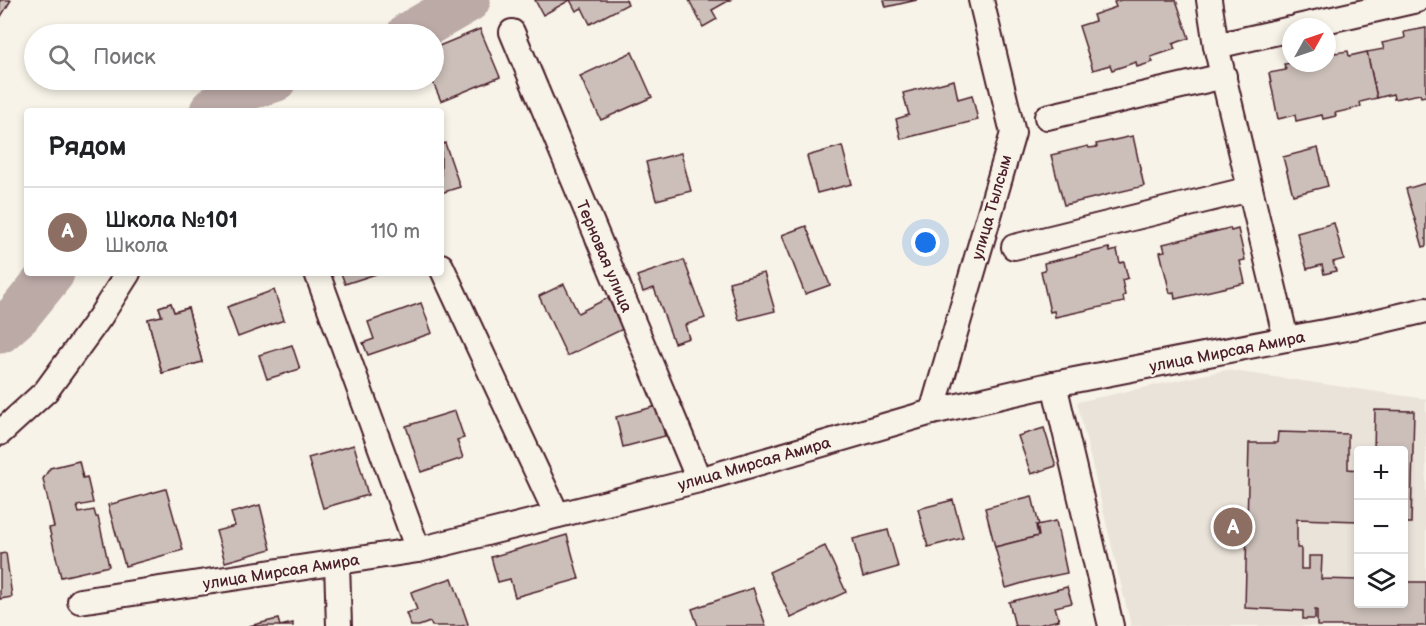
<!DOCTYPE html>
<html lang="ru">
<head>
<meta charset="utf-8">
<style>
  :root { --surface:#fff; --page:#f2f2f2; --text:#202124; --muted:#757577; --line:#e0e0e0; --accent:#1f6fb2 }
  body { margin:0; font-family:"Balsamiq Sans",sans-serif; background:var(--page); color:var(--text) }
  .controls { position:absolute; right:18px; bottom:18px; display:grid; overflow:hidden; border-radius:6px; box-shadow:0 3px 9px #0003 }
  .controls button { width:54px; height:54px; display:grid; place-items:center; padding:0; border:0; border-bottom:2px solid var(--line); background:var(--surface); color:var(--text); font:30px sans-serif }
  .compass { position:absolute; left:1282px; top:18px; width:54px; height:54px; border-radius:50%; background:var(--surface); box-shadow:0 3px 9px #0003; rotate:50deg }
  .you { position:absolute; left:926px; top:243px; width:21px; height:21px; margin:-15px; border:4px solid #fff; border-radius:50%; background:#1a73e8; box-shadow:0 0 0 9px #1a73e833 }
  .badge { display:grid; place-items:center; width:39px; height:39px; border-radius:50%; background:var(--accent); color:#fff; font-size:20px; font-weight:700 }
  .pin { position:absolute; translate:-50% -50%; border:3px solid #fff; box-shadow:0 2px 6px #0006 }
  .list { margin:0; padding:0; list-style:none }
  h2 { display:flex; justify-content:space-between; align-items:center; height:78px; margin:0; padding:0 24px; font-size:26px }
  h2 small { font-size:20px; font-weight:400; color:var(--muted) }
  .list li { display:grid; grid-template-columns:39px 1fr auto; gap:18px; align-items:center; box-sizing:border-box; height:90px; padding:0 24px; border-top:2px solid var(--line) }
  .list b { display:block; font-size:22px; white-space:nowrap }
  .list p { margin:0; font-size:20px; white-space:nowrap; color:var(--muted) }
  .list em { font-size:20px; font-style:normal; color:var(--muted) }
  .icon { flex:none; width:33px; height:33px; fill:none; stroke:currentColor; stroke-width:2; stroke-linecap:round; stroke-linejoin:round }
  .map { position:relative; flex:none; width:1426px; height:626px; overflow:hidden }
  .search { position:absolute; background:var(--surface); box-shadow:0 3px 9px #0003; left:24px; top:24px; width:420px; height:66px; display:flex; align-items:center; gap:15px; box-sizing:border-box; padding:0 21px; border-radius:33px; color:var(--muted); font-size:22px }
  .panel { position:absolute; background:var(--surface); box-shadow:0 3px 9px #0003; left:24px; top:108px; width:420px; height:168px; border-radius:6px }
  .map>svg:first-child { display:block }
</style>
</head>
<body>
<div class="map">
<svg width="1426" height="626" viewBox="0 0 1426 626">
  <rect width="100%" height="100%" fill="#f7f3e8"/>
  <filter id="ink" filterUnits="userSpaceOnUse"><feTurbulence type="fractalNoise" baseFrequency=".0167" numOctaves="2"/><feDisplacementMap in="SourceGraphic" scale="12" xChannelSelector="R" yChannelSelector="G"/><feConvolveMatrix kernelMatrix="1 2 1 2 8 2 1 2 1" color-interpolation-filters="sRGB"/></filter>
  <g filter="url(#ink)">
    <path fill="#eae3da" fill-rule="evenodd" d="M1226 370 1426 399V626H1131L1077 402ZM1358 450H1404V604H1358Z"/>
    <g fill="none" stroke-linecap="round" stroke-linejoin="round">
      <g stroke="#bcaaa7" stroke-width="45">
        <path d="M409 34 468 0"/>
        <path d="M212 111 234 92 274 80"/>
        <path d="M0 331 18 315 52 273"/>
      </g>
    </g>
    <g fill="#ccbfb9" stroke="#4a1f2b" stroke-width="1.5">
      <path d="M0 0H11L0 18Z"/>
      <path d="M535 0H626L628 4 590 24 582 8 576 11 570 0 543 15Z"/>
      <path d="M689 0H730L712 10 717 19 703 27Z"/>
      <path d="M884 0H917L886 7Z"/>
      <path d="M1121 0H1176L1189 38 1173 44 1175 49 1151 57 1153 62 1137 67 1136 62 1112 70 1110 65 1093 70 1079 26 1095 21 1093 15 1116 7 1114 2Z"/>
      <path d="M1426 28V96L1421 97 1420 94 1394 99 1393 94 1377 98 1367 52 1384 49 1382 43 1405 38 1404 32Z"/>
      <path d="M480 29 500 77 441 101 432 80H434V48Z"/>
      <path d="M1334 48 1335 53 1348 51 1349 56 1367 52 1377 98 1360 102 1361 107 1335 113 1336 116 1323 119 1322 115 1296 121 1295 115 1278 119 1269 73 1286 70 1284 64 1291 63H1327V50Z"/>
      <path d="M632 52 652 97 601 120 580 76Z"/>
      <path d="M954 80 958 99 972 95 978 120 901 139 896 119 909 115 903 93Z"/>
      <path d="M1133 136 1144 186 1064 205 1051 155 1088 146 1089 148 1097 147 1096 144Z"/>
      <path d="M445 143 460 187 441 193V145Z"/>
      <path d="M842 146 852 184 817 193 807 156Z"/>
      <path d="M1318 148 1328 186 1293 195 1283 157Z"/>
      <path d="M681 153 691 191 656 200 646 162Z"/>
      <path d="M1426 183V246L1423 247 1406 189Z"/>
      <path d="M1334 223 1344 259 1333 262 1336 271 1324 274 1322 265 1307 269 1297 233Z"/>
      <path d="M806 226 830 285 805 294 782 235Z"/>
      <path d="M1230 228 1231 231 1238 229 1245 260 1240 261 1245 283 1175 299 1174 292 1170 293 1160 252 1165 251 1163 244Z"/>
      <path d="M1109 248 1110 252 1117 250 1120 263 1124 262 1128 278 1122 280 1125 295 1123 296 1124 302 1055 317 1054 311 1050 312 1041 271 1045 270 1044 263Z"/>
      <path d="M684 260 705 318 685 325 689 338 674 343 654 288 643 292 637 276Z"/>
      <path d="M341 273H379L345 284Z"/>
      <path d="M764 273 775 311 739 320 729 282Z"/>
      <path d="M564 284 578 313 608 298 623 329 567 356 539 296Z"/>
      <path d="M274 290 284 320 238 337 227 307Z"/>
      <path d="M171 303 174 312 188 308 202 362 162 373 148 319 162 316 159 307Z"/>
      <path d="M171 303 174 312 188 308 202 362 162 373 148 319 162 316 159 307Z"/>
      <path d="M421 303 432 333 368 355 363 343 374 339 368 322Z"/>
      <path d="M292 345 300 369 267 379 259 355Z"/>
      <path d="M657 406 665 436 623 447 616 417Z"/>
      <path d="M1375 410 1414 411 1411 523H1404V450H1374Z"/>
      <path d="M455 411 464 438 457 440 463 458 421 472 406 426Z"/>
      <path d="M1044 428 1056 466 1031 474 1018 436Z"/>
      <path d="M1278 432 1348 434V469L1358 470V521L1297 519V548H1301V569H1309V556H1322L1321 579 1358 580V575V604H1404V582H1426V626H1317V610H1315V619H1303V611L1245 608 1249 443H1277Z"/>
      <path d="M354 445 368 495 323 508 308 458Z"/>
      <path d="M79 461 83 478 87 477 93 503 77 506 79 513 94 510 96 517H98L109 566 61 577 49 528 54 527 43 479 50 468Z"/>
      <path d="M166 489 183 550 125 566 108 505Z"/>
      <path d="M1032 496 1039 525H1036L1038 536 995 547 985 508Z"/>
      <path d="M953 500 963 538 928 547 918 509Z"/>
      <path d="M260 505 271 549 225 562 216 531 235 526 231 513Z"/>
      <path d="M1056 521 1067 573 1033 580 1006 588 995 547 1039 536 1037 525Z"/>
      <path d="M888 530 898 567 863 577 853 539Z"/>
      <path d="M567 535 579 579 515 597 510 579 498 582 491 557Z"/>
      <path d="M825 546 846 592 791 618 769 572Z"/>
      <path d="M6 553 12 597 0 599V554Z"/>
      <path d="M452 578 468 624 462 626H432L430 622 419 626H411L406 613 417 610 411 592Z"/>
      <path d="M1067 587 1072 603 1055 607 1059 620 1034 626H1015L1009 602Z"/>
      <path d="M753 588 766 626H698L692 609Z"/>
      <path d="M278 619 280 626 293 623V626H249Z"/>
    </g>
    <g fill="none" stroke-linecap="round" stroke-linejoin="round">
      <g stroke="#4a1f2b" stroke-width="28">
        <g id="minor">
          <path d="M1209 0 1216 46 1286 339"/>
          <path d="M1298 27 1417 0"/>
          <path d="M512 32 699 480"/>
          <path d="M1216 46 1291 29"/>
          <path d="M1047 117 1224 76"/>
          <path d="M1014 247 1250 189"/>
          <path d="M441 266 557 515"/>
          <path d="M317 273 418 550"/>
          <path d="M1054 384 1111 626"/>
          <path d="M932 412 1013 133 981 0"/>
          <path d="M0 433 46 391 100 317 128 273"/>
          <path d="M337 563 339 626"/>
          <path d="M80 601 418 550 699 480 932 412 1054 384 1286 339 1358 326 1426 310"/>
        </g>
      </g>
      <use href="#minor" stroke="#f7f3e8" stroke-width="24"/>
    </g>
  </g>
  <g text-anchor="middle" stroke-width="4.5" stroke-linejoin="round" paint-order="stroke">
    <g font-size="16" fill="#4a1f2b" stroke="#f7f3e8">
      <text transform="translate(991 207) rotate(-74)" y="6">улица Тылсым</text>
      <text transform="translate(605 256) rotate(67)" y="6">Терновая улица</text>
      <text transform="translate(1227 351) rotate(-11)" y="6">улица Мирсая Амира</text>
      <text transform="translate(754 463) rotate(-16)" y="6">улица Мирсая Амира</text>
      <text transform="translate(281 571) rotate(-9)" y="6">улица Мирсая Амира</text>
    </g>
  </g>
</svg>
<div class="controls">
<button>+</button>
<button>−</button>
<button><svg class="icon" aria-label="layers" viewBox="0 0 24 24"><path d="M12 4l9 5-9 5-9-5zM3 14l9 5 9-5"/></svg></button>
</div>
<svg class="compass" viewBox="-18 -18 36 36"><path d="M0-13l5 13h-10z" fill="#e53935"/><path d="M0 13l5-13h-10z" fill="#757577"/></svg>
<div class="you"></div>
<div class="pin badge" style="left:1233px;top:527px;background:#8d6e63">A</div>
<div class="search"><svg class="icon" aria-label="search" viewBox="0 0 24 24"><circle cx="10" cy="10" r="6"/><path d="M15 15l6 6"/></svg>Поиск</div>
<section class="panel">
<h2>Рядом<small></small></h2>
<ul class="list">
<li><span class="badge" style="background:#8d6e63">A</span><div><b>Школа №101</b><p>Школа</p></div><em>110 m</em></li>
</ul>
</section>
</div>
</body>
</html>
